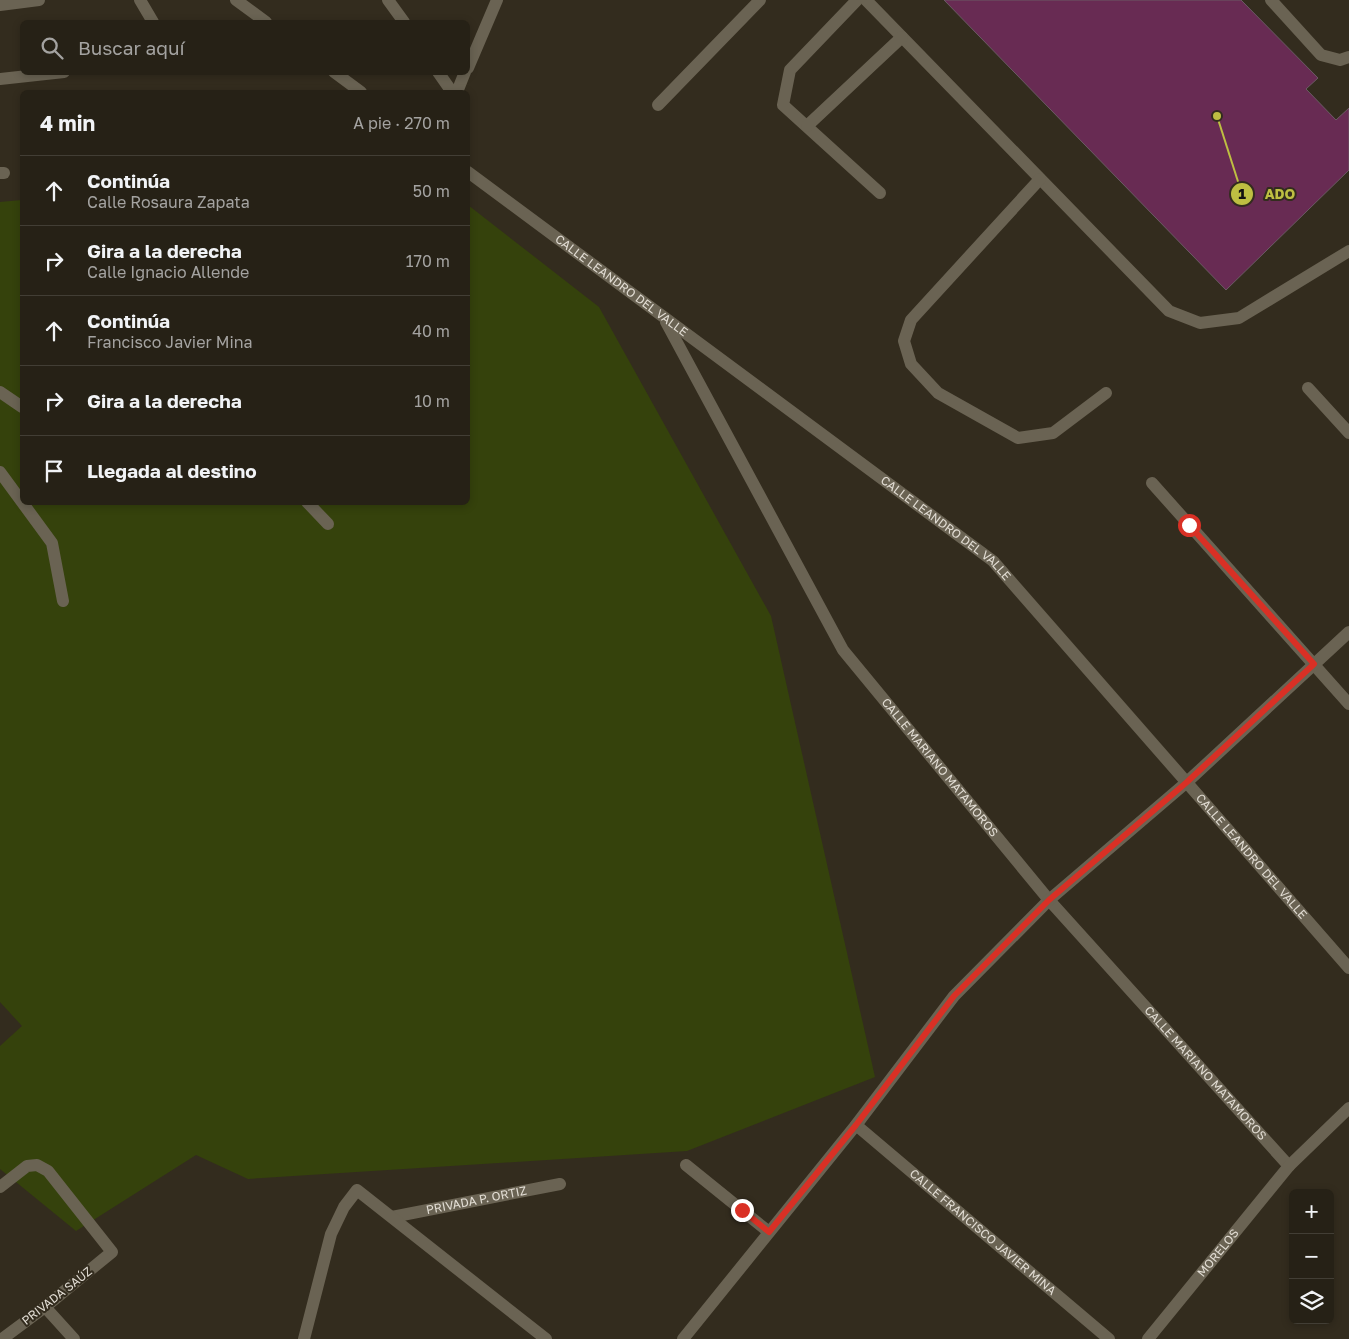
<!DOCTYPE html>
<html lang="es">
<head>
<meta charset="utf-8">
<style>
  :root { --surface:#262116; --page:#322e23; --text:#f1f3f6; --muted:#a4a3a1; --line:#423e35 }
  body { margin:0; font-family:"Golos Text",sans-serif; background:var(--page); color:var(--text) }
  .controls { position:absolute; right:15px; bottom:15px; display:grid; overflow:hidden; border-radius:8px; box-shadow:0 2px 8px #0003 }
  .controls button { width:45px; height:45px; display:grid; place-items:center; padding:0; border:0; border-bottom:1px solid var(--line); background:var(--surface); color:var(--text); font:25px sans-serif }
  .stop { position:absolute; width:15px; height:15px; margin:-11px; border:4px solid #d93025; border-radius:50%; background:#fff }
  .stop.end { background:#d93025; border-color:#fff; box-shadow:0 1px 5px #0008 }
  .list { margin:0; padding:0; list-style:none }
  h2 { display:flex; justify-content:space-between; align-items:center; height:65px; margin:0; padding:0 20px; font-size:21px }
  h2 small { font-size:16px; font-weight:400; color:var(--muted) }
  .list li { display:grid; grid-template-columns:32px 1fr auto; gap:15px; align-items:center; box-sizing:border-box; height:70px; padding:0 20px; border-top:1px solid var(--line) }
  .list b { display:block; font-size:19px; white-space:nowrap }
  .list p { margin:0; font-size:16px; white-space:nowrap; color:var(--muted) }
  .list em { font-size:16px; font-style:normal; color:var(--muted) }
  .icon { flex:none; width:28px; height:28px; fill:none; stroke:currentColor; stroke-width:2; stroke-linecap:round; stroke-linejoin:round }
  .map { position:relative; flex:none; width:1349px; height:1339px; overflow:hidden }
  .search { position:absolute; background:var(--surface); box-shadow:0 2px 8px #0003; left:20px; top:20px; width:450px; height:55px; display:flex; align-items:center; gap:12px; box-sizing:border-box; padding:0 18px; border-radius:8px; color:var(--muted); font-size:19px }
  .panel { position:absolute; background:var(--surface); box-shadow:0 2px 8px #0003; left:20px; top:90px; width:450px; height:415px; border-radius:8px }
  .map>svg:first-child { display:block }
</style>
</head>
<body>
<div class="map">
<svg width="1349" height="1339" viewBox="0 0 1349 1339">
  <rect width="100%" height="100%" fill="#332c1e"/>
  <path fill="#35420c" d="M22 200V502H468V205L599 307 771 616 875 1077 687 1151 248 1179 196 1155 76 1231 0 1169V1046L22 1026 0 1002V202Z"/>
  <path fill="#682b53" stroke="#6b5b64" d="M944 0H1241L1318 78 1306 89 1336 120 1349 108V170L1226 290Z"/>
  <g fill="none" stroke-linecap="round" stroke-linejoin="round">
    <g stroke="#6a6353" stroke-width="12">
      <path d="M140 0 153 22"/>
      <path d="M236 0 266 22"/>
      <path d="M388 0 404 22"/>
      <path d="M857 0 790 70 783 105 880 193"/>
      <path d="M866 0 1169 311 1200 323 1239 318 1349 251"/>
      <path d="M1271 0 1321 55 1340 60 1349 57"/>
      <path d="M0 5 39 0"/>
      <path d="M468 68 497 0"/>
      <path d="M334 72 361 92"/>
      <path d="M438 72 452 92"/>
      <path d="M0 79 64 72"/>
      <path d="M457 92 465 72"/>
      <path d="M658 105 760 0"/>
      <path d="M807 126 902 37"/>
      <path id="s1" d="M468 172 993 561 1349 968"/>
      <path d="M0 173H4"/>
      <path d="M1040 179 911 320 904 341 911 364 938 393 1018 438 1053 433 1106 393"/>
      <path id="s2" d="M666 322 843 650 1049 900 1289 1166"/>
      <path d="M1308 388 1349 433"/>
      <path d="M0 392 22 407"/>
      <path d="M0 472 52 543 63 601"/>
      <path d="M1152 483 1349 704"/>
      <path d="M307 502 328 524"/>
      <path id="s3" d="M856 1125 1109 1339"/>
      <path d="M686 1165 769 1232"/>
      <path d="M0 1187 27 1166 37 1165 48 1171 112 1252 45 1307 2 1339"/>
      <path id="s4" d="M392 1217 560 1184"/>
      <path d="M45 1307 74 1339"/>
      <path d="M304 1339 331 1234 344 1207 357 1190 546 1339"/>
      <path d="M683 1339 856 1125 954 996 1049 900 1187 782 1349 632"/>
      <path id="s5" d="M1148 1339 1289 1166 1349 1108"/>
    </g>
  </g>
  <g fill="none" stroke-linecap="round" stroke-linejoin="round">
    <path stroke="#d93025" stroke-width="6" d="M742 1210 769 1232 856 1125 954 996 1049 900 1187 782 1314 664 1189 525"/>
  </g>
  <g text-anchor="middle" stroke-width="4" stroke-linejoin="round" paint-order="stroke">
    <g font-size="12" fill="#e2ddd4" stroke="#332c1e">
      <text dy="4" stroke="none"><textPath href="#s1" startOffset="191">CALLE LEANDRO DEL VALLE</textPath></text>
      <text dy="4" stroke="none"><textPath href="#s1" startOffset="596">CALLE LEANDRO DEL VALLE</textPath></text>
      <text dy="4" stroke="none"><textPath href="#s2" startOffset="525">CALLE MARIANO MATAMOROS</textPath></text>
      <text dy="4" stroke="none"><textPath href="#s1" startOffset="1046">CALLE LEANDRO DEL VALLE</textPath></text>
      <text dy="4" stroke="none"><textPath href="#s2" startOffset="930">CALLE MARIANO MATAMOROS</textPath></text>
      <text dy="4" stroke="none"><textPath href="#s4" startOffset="86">PRIVADA P. ORTIZ</textPath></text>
      <text dy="4" stroke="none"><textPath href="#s3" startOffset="166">CALLE FRANCISCO JAVIER MINA</textPath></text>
      <text dy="4" stroke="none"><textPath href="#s5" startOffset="111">MORELOS</textPath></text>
      <text transform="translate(57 1296) rotate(-38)" y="4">PRIVADA SAÚZ</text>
    </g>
  </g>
  <path fill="none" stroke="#bebf42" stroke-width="2" d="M1217 116L1242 194"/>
  <g fill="#bebf42" stroke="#332c1e" stroke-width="2">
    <circle cx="1217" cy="116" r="5"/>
    <circle cx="1242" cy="194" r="12"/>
  </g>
  <g font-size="15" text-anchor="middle" font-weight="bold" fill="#111">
    <text x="1242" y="199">1</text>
  </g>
  <g font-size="14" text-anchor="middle" font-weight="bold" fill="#bebf42" stroke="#332c1e" stroke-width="4" stroke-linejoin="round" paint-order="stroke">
    <text x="1280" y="199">ADO</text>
  </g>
</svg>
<div class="controls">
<button>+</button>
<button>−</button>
<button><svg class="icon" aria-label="layers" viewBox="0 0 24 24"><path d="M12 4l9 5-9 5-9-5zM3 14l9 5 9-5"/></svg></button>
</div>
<div class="stop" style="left:1189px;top:525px"></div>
<div class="stop end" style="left:742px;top:1210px"></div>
<div class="search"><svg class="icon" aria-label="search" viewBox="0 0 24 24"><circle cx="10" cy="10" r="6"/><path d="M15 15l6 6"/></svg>Buscar aquí</div>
<section class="panel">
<h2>4 min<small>A pie · 270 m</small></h2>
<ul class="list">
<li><svg class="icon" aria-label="ahead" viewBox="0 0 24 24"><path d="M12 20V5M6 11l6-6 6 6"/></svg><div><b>Continúa</b><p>Calle Rosaura Zapata</p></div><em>50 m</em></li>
<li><svg class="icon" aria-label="right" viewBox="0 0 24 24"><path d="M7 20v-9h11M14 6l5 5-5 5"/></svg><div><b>Gira a la derecha</b><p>Calle Ignacio Allende</p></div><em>170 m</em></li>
<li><svg class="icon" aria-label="ahead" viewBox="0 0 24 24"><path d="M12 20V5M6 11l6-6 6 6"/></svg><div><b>Continúa</b><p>Francisco Javier Mina</p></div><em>40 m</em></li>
<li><svg class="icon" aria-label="right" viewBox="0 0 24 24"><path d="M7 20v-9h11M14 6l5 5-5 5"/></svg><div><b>Gira a la derecha</b></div><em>10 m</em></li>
<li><svg class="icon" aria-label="arrive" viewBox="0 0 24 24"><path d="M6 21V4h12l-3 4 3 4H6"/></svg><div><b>Llegada al destino</b></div></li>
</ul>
</section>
</div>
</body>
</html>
